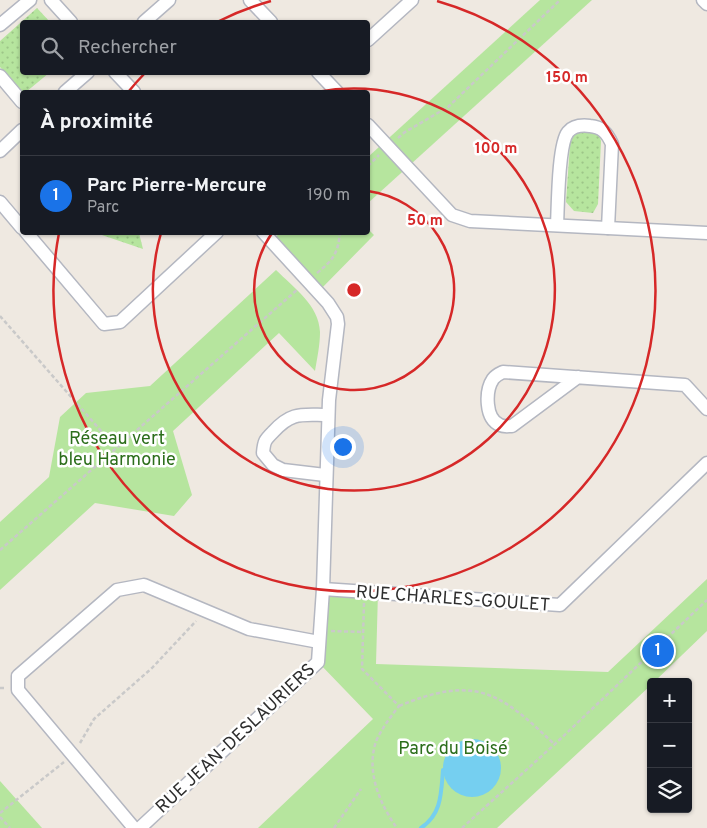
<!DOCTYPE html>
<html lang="fr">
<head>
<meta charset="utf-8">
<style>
  :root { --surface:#171b24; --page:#242831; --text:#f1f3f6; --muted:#9ea1a6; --line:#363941; --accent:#1a73e8 }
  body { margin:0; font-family:Overpass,sans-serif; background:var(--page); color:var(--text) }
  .controls { position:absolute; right:15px; bottom:15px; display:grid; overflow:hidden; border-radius:5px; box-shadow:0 1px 4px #0004 }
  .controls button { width:45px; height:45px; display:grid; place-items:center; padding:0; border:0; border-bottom:1px solid var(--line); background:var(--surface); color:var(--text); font:25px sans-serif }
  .you { position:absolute; left:342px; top:446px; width:18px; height:18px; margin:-12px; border:4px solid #fff; border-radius:50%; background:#1a73e8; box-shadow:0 0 0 8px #1a73e833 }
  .badge { display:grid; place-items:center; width:32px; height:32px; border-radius:50%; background:var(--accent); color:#fff; font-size:16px; font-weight:700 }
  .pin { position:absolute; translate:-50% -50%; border:2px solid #fff; box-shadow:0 1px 5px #0006 }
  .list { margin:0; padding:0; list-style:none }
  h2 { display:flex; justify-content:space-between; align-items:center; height:65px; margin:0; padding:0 20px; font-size:21px }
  h2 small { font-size:16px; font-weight:400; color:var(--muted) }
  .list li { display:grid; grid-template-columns:32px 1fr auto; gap:15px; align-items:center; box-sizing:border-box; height:80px; padding:0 20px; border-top:1px solid var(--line) }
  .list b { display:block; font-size:19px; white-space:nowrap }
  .list p { margin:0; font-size:16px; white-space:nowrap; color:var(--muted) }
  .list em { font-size:16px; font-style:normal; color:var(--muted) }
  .icon { flex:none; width:28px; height:28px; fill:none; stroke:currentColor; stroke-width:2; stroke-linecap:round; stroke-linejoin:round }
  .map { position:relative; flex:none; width:707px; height:828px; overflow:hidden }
  .search { position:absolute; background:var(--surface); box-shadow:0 1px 4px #0004; left:20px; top:20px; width:350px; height:55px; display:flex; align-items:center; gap:12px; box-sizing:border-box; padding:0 18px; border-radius:5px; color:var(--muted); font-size:19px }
  .panel { position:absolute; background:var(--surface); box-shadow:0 1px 4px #0004; left:20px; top:90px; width:350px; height:145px; border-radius:5px }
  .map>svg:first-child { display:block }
</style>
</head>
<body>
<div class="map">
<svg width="707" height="828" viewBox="0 0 707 828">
  <defs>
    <pattern id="grass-dots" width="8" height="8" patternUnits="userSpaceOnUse" patternTransform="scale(1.25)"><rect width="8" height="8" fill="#b6e59e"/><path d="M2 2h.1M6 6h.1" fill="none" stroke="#9dc588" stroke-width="1.8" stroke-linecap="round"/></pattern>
  </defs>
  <rect width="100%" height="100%" fill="#efe9e1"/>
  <g fill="url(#grass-dots)">
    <path d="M37 8 50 22H22V72L49 73 26 92H23L0 67V41Z"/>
    <path d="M579 132H595L599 135 601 141 598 204 593 213 574 211 566 202 570 144 573 136Z"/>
    <path d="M96 233H139L143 249Z"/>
  </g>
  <g fill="#b6e59e">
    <path d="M540 0H592L368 203V157Z"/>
    <path d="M368 229 374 235 318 292 271 241 280 233 368 232Z"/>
    <path d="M276 270C294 288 319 305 320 332 320 345 317 359 315 371L279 333 173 431 192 495 174 516 95 503 0 590V522L49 477 60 417 86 393 150 386Z"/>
    <path d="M707 579V631L654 682H651V685L635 700 497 828H258L373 719 318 662 323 589 378 592 376 664 608 672Z"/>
    <path d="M0 781 42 828H0Z"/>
  </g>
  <circle fill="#75cff0" cx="472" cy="768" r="29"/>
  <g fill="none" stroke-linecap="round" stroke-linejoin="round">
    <path stroke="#75cff0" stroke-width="4" d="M421 828C442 814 441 793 443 770"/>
    <g stroke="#b4b7c1" stroke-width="15">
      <g id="minor">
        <path d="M51 0 71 22"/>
        <path d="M250 0 271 22"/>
        <path d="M703 0 707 4"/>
        <path d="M144 22 169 0"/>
        <path d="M0 25 30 0"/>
        <path d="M368 40 412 0"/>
        <path d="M115 72 134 92"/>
        <path d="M318 72 337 92"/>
        <path d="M0 76 22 102"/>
        <path d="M65 92 88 72"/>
        <path d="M368 125 452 215 470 221 707 233"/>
        <path d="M0 151 22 130"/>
        <path d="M0 202 22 228"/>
        <path d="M557 225C558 207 558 144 568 132 573 126 582 125 590 126 602 127 607 133 612 144L608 228"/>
        <path d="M26 232 104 324 120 322 217 232"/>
        <path d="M578 377 512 426C508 426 504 427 500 425 485 419 485 391 493 379 496 375 499 374 503 372L685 385 707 409"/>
        <path d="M325 475 283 470 273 465 263 453C264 441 265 440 273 432 292 411 302 415 328 415"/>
        <path d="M323 589 560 605 707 463"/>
        <path d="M134 828 18 690V676L117 590 144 585 249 629 319 642"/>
        <path d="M140 828 318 662 323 589 329 400 338 324 337 317 328 303 263 232"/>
      </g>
    </g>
    <g stroke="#c9c9c9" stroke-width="2.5" stroke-dasharray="4 2.5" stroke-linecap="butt">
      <path d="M398 138 405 132 448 107 560 0"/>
      <path d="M368 166 379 155"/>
      <path d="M317 273C333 260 338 254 340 232"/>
      <path d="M0 316 116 448"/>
      <path d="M0 550 298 289"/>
      <path d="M364 603 362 669 399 706C391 716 383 727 377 739 365 769 379 803 397 828"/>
      <path d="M331 631 363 632"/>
      <path d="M0 688H6"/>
      <path d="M399 706C474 675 499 691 554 744"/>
      <path d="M80 743 94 719 152 668 196 621"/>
      <path d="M0 813 64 762"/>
      <path d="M0 817 10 828"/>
      <path d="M334 828 361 789"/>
      <path d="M462 828 555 744 707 600"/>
    </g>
    <use href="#minor" stroke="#fff" stroke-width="12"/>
  </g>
  <g fill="none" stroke="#d62828" stroke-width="2.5">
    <path d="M368 191A100 100 0 1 1 272 233"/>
    <path d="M317 92A201 201 0 1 1 161 233"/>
    <path d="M129 91A301 301 0 0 1 145 73M217 22A301 301 0 0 1 271 1M437 1A301 301 0 1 1 59 233"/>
  </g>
  <g text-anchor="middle" stroke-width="5" stroke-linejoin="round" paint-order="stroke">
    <g font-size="18" fill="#2c6e1b" stroke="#fff">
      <text x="117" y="444">Réseau vert<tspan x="117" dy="21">bleu Harmonie</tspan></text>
      <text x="453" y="754">Parc du Boisé</text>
    </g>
    <g font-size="18" fill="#2e2e2e" stroke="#fff">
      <text transform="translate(453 598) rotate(4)" y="6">RUE CHARLES-GOULET</text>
      <text transform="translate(235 738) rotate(-43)" y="6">RUE JEAN-DESLAURIERS</text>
    </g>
  </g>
  <circle cx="354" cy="290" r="8" fill="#d62828" stroke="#fff" stroke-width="2.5"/>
  <g font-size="15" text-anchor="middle" font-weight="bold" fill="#d62828" stroke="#fff" stroke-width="5" stroke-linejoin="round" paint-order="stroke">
    <text x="567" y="82">150 m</text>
    <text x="496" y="153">100 m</text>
    <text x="425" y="225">50 m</text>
  </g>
</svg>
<div class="controls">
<button>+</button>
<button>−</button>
<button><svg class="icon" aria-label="layers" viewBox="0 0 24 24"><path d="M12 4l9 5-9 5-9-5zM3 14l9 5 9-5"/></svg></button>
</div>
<div class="you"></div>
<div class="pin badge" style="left:658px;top:651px">1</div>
<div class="search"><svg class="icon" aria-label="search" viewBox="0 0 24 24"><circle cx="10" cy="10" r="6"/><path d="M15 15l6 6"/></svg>Rechercher</div>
<section class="panel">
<h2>À proximité<small></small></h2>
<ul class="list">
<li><span class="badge">1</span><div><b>Parc Pierre-Mercure</b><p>Parc</p></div><em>190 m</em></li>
</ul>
</section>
</div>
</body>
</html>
